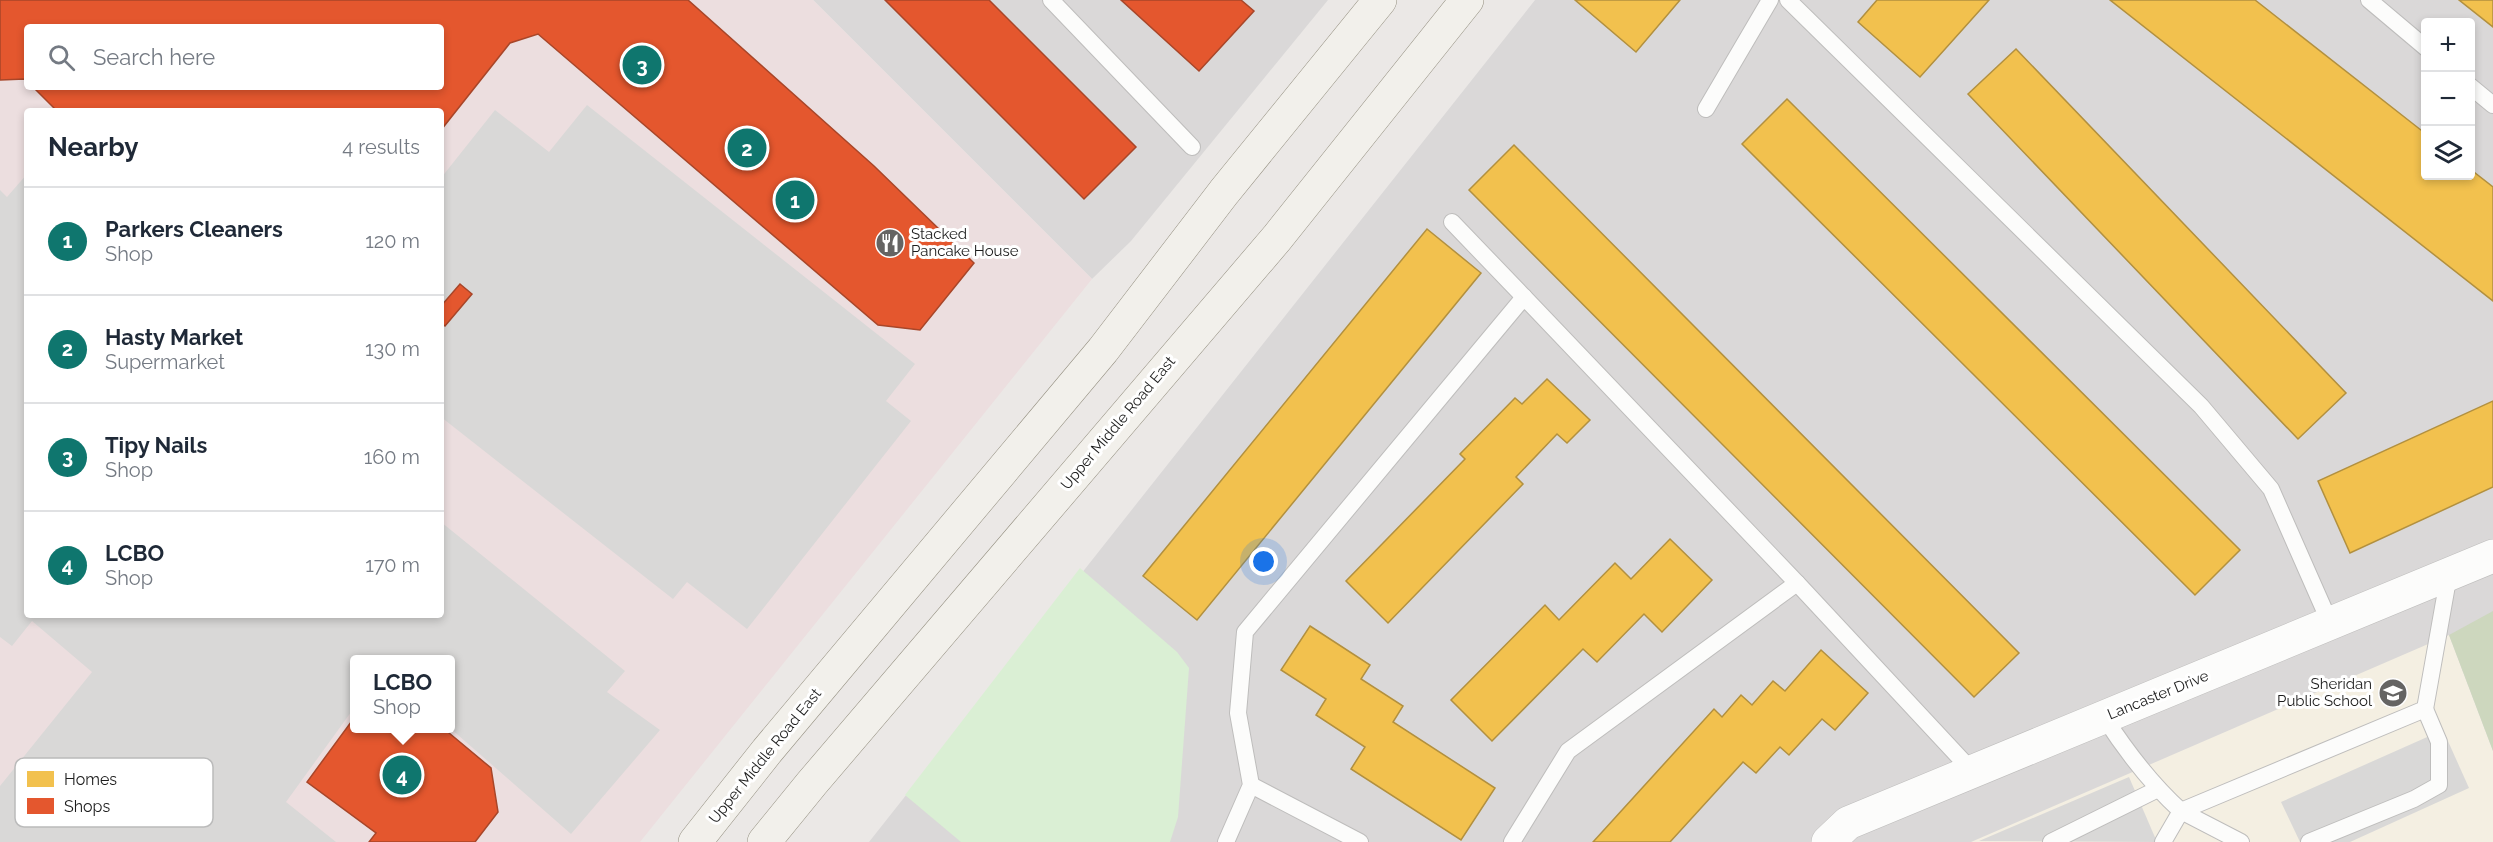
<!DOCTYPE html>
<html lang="en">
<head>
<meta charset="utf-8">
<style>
  :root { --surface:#fff; --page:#f6f6f7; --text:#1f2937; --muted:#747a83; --line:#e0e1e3; --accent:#0f766e }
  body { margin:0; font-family:Raleway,sans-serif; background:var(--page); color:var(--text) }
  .controls { position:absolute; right:18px; top:18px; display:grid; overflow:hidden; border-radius:6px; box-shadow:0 3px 9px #0003 }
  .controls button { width:54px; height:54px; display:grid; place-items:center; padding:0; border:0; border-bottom:2px solid var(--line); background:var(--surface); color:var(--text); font:30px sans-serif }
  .you { position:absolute; left:1264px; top:562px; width:21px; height:21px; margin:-15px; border:4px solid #fff; border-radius:50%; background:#1a73e8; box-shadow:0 0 0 9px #1a73e833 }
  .badge { display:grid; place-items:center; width:39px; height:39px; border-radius:50%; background:var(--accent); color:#fff; font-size:20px; font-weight:700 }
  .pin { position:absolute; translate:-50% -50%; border:3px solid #fff; box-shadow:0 2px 6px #0006 }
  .popup { position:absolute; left:350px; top:655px; width:105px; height:78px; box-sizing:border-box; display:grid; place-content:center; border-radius:6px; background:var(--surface); filter:drop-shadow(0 2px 4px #0005); font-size:20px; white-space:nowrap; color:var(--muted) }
  .popup b { font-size:22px; color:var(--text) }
  .popup::after { content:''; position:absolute; left:50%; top:100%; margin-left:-12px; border:12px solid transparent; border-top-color:var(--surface) }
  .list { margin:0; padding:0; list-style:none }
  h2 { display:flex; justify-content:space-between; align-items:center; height:78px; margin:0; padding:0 24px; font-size:26px }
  h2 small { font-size:20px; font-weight:400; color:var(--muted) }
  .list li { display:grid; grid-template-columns:39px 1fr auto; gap:18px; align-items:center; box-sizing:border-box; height:108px; padding:0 24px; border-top:2px solid var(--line) }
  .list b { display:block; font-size:22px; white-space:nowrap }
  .list p { margin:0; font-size:20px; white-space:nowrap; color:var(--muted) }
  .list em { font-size:20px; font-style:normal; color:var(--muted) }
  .icon { flex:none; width:33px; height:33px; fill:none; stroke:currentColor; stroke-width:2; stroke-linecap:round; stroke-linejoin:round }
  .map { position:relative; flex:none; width:2493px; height:842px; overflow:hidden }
  .search { position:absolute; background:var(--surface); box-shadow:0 3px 9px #0003; left:24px; top:24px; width:420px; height:66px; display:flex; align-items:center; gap:15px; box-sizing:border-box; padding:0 21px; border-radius:6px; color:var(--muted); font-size:22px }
  .panel { position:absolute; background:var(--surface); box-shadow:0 3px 9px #0003; left:24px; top:108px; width:420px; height:510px; border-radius:6px }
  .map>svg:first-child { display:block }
</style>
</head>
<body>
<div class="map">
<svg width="2493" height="842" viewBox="0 0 2493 842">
  <rect width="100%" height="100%" fill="#ebe8e6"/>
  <g fill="#dad8d8" fill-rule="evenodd">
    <path d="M813 0H1328L1131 241 1092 279Z"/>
    <path d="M1535 0H2493V842H869ZM2426 22H2470V176H2426Z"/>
  </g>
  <path fill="#ecdedf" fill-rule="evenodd" d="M0 0H813L1092 279 640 842H0ZM27 27H441V87H27ZM27 111H441V615H27ZM354 660H450V728H354Z"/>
  <path fill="#f4efe2" d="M2449 635 2493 751V842H1971Z"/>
  <g fill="#d9d8d7">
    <path d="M587 105 915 364 886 401 911 421 747 629 687 582 673 599 441 417V178L495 110 549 152Z"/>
    <path d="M27 174V615H441V522L625 671 607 692 660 730 571 834 450 728V660H354V708L286 802 336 842H0V786L92 672 32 621 12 646 0 637V190L7 197Z"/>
    <path d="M2443 730 2469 788 2350 842H2300L2281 802Z"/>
    <path d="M2129 777 2157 842 1979 841Z"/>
  </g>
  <path fill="#cdd7be" d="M2493 611V751L2449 635Z"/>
  <path fill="#daefd4" d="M1080 568 1177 652 1189 668 1178 817 1170 842H961L905 795Z"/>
  <g fill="#f2c14e" stroke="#b2903f" stroke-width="1.5">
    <path d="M1575 0H1680L1636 52Z"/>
    <path d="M1877 0H1989L1920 77 1858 22Z"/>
    <path d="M2110 0H2255L2426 134V176H2470V169L2493 187V301Z"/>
    <path d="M2459 0H2493V27Z"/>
    <path d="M2016 49 2346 393 2298 439 1968 94Z"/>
    <path d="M1787 99 2240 550 2195 595 1742 144Z"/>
    <path d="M1514 145 2019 653 1974 697 1469 190Z"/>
    <path d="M1427 229 1481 273 1197 620 1143 576Z"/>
    <path d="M1547 379 1590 420 1567 443 1557 434 1516 477 1523 484 1388 623 1346 581 1465 459 1460 454 1515 398 1522 404Z"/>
    <path d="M2493 401V487L2350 553 2318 481Z"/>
    <path d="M1670 539 1712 580 1662 632 1644 614 1597 662 1583 649 1492 741 1451 700 1545 605 1559 620 1615 563 1631 579Z"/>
    <path d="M1310 626 1370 665 1361 679 1403 706 1393 722 1495 788 1461 840 1351 769 1365 747 1316 715 1326 699 1281 670Z"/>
    <path d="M1821 650 1868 693 1835 730 1822 719 1789 755 1780 747 1756 773 1743 762 1670 842H1593L1714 709 1722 717 1741 695 1752 705 1773 681 1785 691Z"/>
  </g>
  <g fill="#e4572e" stroke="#a84629" stroke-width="1.5">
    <path d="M0 0H688L874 166 974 263 920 330 878 325 538 34 510 43 441 130V111H57L33 87H441V27H27V81L25 79 0 80Z"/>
    <path d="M885 0H989L1136 147 1084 199Z"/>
    <path d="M1121 0H1241L1254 11 1199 71Z"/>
    <path d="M460 284 472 294 445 326 441 323V306Z"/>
    <path d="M354 718V728H443L491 768 498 812 475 842H369L376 833 307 782Z"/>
  </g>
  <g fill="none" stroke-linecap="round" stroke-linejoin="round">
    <g stroke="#bebdbc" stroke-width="18">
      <g id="service">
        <path d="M1051 0 1192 147"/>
        <path d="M1788 0 2201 406 2271 489 2330 623"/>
        <path d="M2369 0 2426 48"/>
        <path d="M2470 86 2493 105"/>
        <path d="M1706 109 1770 0"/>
        <path d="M1452 222 1524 297"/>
        <path d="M1797 583 1973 772"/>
        <path d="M2104 717C2126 751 2150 783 2181 811L2425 709 2449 574"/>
        <path d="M1251 785 1360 842"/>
        <path d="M1226 842 1251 785 1238 713 1245 632 1524 297 1797 583 1568 751 1512 842"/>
        <path d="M2051 842 2158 789"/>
        <path d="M2163 842 2181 811 2241 842"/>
        <path d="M2309 842 2414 799 2439 785V742L2425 709"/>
      </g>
    </g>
    <g stroke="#bebdbc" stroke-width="34">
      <path id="minor" d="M1828 842 1848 823 2493 556"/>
    </g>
    <g stroke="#948f80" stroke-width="34">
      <g id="secondary">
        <path d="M695 842 767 751 1103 350 1224 192 1380 0"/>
        <path d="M764 842 812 783 1277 238 1467 0"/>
      </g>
    </g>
    <use href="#service" stroke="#fcfcfb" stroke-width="16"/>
    <use href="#minor" stroke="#fcfcfb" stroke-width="33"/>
    <use href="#secondary" stroke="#f2f0eb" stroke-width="33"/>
  </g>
  <defs>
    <g id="restaurant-disc" transform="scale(1.5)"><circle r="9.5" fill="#656463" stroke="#fff"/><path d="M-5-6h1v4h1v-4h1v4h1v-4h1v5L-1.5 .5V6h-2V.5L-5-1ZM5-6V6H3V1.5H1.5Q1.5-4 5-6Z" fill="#fff"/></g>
    <g id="school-disc" transform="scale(1.5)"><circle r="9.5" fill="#656463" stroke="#fff"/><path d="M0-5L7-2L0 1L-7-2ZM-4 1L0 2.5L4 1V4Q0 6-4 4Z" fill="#fff"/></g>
  </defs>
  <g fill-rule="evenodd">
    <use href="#restaurant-disc" x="890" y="243"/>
    <use href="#school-disc" x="2393" y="693"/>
  </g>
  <g text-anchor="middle" stroke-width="6" stroke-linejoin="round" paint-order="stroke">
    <g font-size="15" fill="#1d1d1d" stroke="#fff" text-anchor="start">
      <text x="911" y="239">Stacked<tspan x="911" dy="17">Pancake House</tspan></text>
      <text x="2372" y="689" text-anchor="end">Sheridan<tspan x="2372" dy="17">Public School</tspan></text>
    </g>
    <g font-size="15" fill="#1d1d1d" stroke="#fff">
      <text transform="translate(1118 423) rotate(-50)" y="5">Upper Middle Road East</text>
      <text transform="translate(2158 695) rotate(-22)" y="5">Lancaster Drive</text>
      <text transform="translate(765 756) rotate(-51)" y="5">Upper Middle Road East</text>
    </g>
  </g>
  <rect x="15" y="758" width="198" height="69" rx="9" fill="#fff" stroke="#bbb" stroke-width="1.5"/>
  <rect x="27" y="771" width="27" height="16" fill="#f2c14e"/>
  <rect x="27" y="798" width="27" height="16" fill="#e4572e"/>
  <g font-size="16" fill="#1d1d1d">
    <text x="64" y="785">Homes</text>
    <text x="64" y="812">Shops</text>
  </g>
</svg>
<div class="controls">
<button>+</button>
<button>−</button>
<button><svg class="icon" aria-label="layers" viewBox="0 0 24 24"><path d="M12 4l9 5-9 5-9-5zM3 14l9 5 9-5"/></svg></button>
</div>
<div class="you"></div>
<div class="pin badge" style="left:795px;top:200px">1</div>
<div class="pin badge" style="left:747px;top:148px">2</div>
<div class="pin badge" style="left:642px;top:65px">3</div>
<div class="pin badge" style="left:402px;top:775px">4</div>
<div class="popup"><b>LCBO</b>Shop</div>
<div class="search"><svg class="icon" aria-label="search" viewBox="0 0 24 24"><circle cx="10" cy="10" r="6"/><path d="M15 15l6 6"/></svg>Search here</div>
<section class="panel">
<h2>Nearby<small>4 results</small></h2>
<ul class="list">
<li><span class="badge">1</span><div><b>Parkers Cleaners</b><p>Shop</p></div><em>120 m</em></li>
<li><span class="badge">2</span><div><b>Hasty Market</b><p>Supermarket</p></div><em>130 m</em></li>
<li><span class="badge">3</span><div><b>Tipy Nails</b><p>Shop</p></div><em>160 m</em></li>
<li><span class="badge">4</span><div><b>LCBO</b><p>Shop</p></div><em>170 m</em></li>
</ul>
</section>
</div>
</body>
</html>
